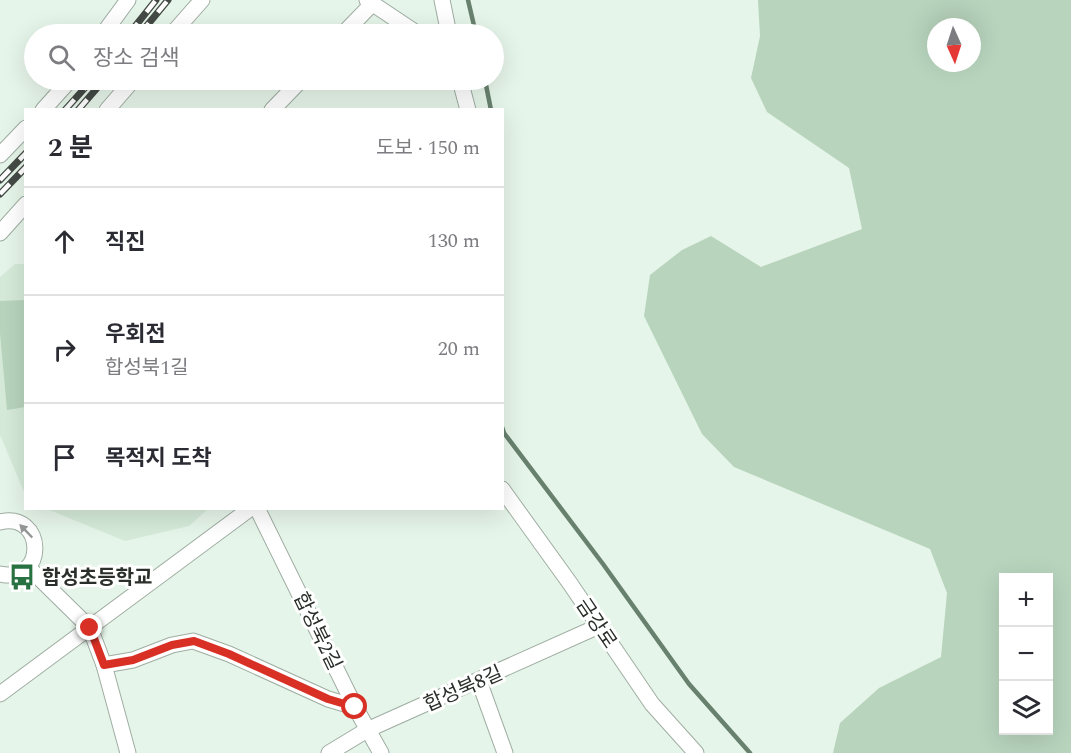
<!DOCTYPE html>
<html lang="ko">
<head>
<meta charset="utf-8">
<style>
  :root { --surface:#fff; --page:#f7f7f7; --text:#2b2b33; --muted:#7c7c81; --line:#e1e1e2 }
  body { margin:0; font-family:Spectral,"Noto Sans KR",serif; background:var(--page); color:var(--text) }
  .controls { position:absolute; right:18px; bottom:18px; display:grid; overflow:hidden; border-radius:0px; box-shadow:0 6px 24px #0002 }
  .controls button { width:54px; height:54px; display:grid; place-items:center; padding:0; border:0; border-bottom:2px solid var(--line); background:var(--surface); color:var(--text); font:30px sans-serif }
  .compass { position:absolute; left:927px; top:18px; width:54px; height:54px; border-radius:50%; background:var(--surface); box-shadow:0 6px 24px #0002; rotate:177deg }
  .stop { position:absolute; width:18px; height:18px; margin:-14px; border:4px solid #d93025; border-radius:50%; background:#fff }
  .stop.end { background:#d93025; border-color:#fff; box-shadow:0 2px 6px #0008 }
  .list { margin:0; padding:0; list-style:none }
  h2 { display:flex; justify-content:space-between; align-items:center; height:78px; margin:0; padding:0 24px; font-size:26px }
  h2 small { font-size:20px; font-weight:400; color:var(--muted) }
  .list li { display:grid; grid-template-columns:39px 1fr auto; gap:18px; align-items:center; box-sizing:border-box; height:108px; padding:0 24px; border-top:2px solid var(--line) }
  .list b { display:block; font-size:22px; white-space:nowrap }
  .list p { margin:0; font-size:20px; white-space:nowrap; color:var(--muted) }
  .list em { font-size:20px; font-style:normal; color:var(--muted) }
  .icon { flex:none; width:33px; height:33px; fill:none; stroke:currentColor; stroke-width:2; stroke-linecap:round; stroke-linejoin:round }
  .map { position:relative; flex:none; width:1071px; height:753px; overflow:hidden }
  .search { position:absolute; background:var(--surface); box-shadow:0 6px 24px #0002; left:24px; top:24px; width:480px; height:66px; display:flex; align-items:center; gap:15px; box-sizing:border-box; padding:0 21px; border-radius:33px; color:var(--muted); font-size:22px }
  .panel { position:absolute; background:var(--surface); box-shadow:0 6px 24px #0002; left:24px; top:108px; width:480px; height:402px; border-radius:0px }
  .map>svg:first-child { display:block }
</style>
</head>
<body>
<div class="map">
<svg width="1071" height="753" viewBox="0 0 1071 753">
  <rect width="100%" height="100%" fill="#e6f5e9"/>
  <g fill="#d5ead9">
    <path d="M15 264H25V494L0 435V277Z"/>
    <path d="M47 509 208 508V509L189 526 125 541Z"/>
  </g>
  <g fill="#b8d4bd" fill-rule="evenodd">
    <path d="M758 0H1071V753H833L840 723 879 688 941 657 947 593 930 549 734 467 702 434 644 316 650 275 682 250 711 236 761 267 862 229 849 168 767 112 751 78 760 36ZM936 27H972V63H936ZM1004 578H1048V730H1004Z"/>
    <path d="M25 300V407L7 410 0 333V301Z"/>
  </g>
  <g fill="none" stroke-linecap="round" stroke-linejoin="round">
    <g stroke="#68816e" stroke-width="4.5">
      <path d="M468 0 476 34"/>
      <path d="M485 80 491 110"/>
      <path d="M502 427 504 433 603 564 689 684 750 753"/>
    </g>
    <g stroke="#9fada2" stroke-width="17">
      <g id="minor">
        <path d="M367 0 418 34"/>
        <path d="M442 0 449 34"/>
        <path d="M103 34 128 0"/>
        <path d="M172 34 202 0"/>
        <path d="M343 34 372 4"/>
        <path d="M460 80 468 110"/>
        <path d="M43 110 70 80"/>
        <path d="M107 110 133 80"/>
        <path d="M272 110 301 80"/>
        <path d="M0 155 26 128"/>
        <path d="M0 233 26 204"/>
        <path d="M502 489 569 582 652 704 696 753"/>
        <path d="M257 508 355 707 381 753"/>
        <path d="M0 522C45 511 48 584 0 574"/>
        <path d="M28 567 90 628 104 665 128 753"/>
        <path d="M104 665 133 660 172 645 193 641 229 654 328 699 355 707"/>
        <path d="M479 681 505 753"/>
        <path d="M0 694 251 508"/>
        <path d="M329 753 367 730 599 626"/>
      </g>
    </g>
    <use href="#minor" stroke="#fff" stroke-width="15"/>
    <g stroke="#444a45" stroke-width="7">
      <g id="rail">
        <path d="M129 34 156 0"/>
        <path d="M140 34 168 0"/>
        <path d="M65 110 92 80"/>
        <path d="M78 110 104 80"/>
        <path d="M0 180 26 153"/>
        <path d="M0 194 26 167"/>
      </g>
    </g>
    <use href="#rail" stroke="#fff" stroke-width="4.5" stroke-dasharray="14" stroke-linecap="butt"/>
  </g>
  <defs><path id="oneway-solid" d="M-6-.8H1V-3.2L6.5 0L1 3.2V.8H-6Z" transform="scale(1.5)"/></defs>
  <use fill="#949795" href="#oneway-solid" transform="translate(26 531) rotate(-134)"/>
  <g fill="none" stroke-linecap="round" stroke-linejoin="round">
    <path stroke="#d93025" stroke-width="8" d="M90 628 104 665 133 660 172 645 194 641 229 654 328 699 355 707"/>
  </g>
  <defs>
    <g id="bus-bare" transform="scale(2.07)"><path d="M-5-6H5V4H4V6H2V4H-2V6H-4V4H-5ZM-3.5-4V0h7V-4ZM-3.5 1.2v1.5H-2V1.2ZM2 1.2v1.5H3.5V1.2Z" fill="#277240" stroke="#fff" stroke-width="2.5" paint-order="stroke"/></g>
  </defs>
  <g fill-rule="evenodd">
    <use href="#bus-bare" x="22" y="577"/>
  </g>
  <g text-anchor="middle" stroke-width="6" stroke-linejoin="round" paint-order="stroke">
    <g font-size="20" font-weight="bold" fill="#2a2f2b" stroke="#fff" text-anchor="start">
      <text x="42" y="584">합성초등학교</text>
    </g>
    <g font-size="20" fill="#2a2f2b" stroke="#fff">
      <text transform="translate(597 623) rotate(56)" y="7">금강로</text>
      <text transform="translate(318 631) rotate(64)" y="7">합성북2길</text>
      <text transform="translate(463 688) rotate(-24)" y="7">합성북8길</text>
    </g>
  </g>
</svg>
<div class="controls">
<button>+</button>
<button>−</button>
<button><svg class="icon" aria-label="layers" viewBox="0 0 24 24"><path d="M12 4l9 5-9 5-9-5zM3 14l9 5 9-5"/></svg></button>
</div>
<svg class="compass" viewBox="-18 -18 36 36"><path d="M0-13l5 13h-10z" fill="#e53935"/><path d="M0 13l5-13h-10z" fill="#7c7c81"/></svg>
<div class="stop" style="left:355px;top:707px"></div>
<div class="stop end" style="left:90px;top:628px"></div>
<div class="search"><svg class="icon" aria-label="search" viewBox="0 0 24 24"><circle cx="10" cy="10" r="6"/><path d="M15 15l6 6"/></svg>장소 검색</div>
<section class="panel">
<h2>2 분<small>도보 · 150 m</small></h2>
<ul class="list">
<li><svg class="icon" aria-label="ahead" viewBox="0 0 24 24"><path d="M12 20V5M6 11l6-6 6 6"/></svg><div><b>직진</b></div><em>130 m</em></li>
<li><svg class="icon" aria-label="right" viewBox="0 0 24 24"><path d="M7 20v-9h11M14 6l5 5-5 5"/></svg><div><b>우회전</b><p>합성북1길</p></div><em>20 m</em></li>
<li><svg class="icon" aria-label="arrive" viewBox="0 0 24 24"><path d="M6 21V4h12l-3 4 3 4H6"/></svg><div><b>목적지 도착</b></div></li>
</ul>
</section>
</div>
</body>
</html>
